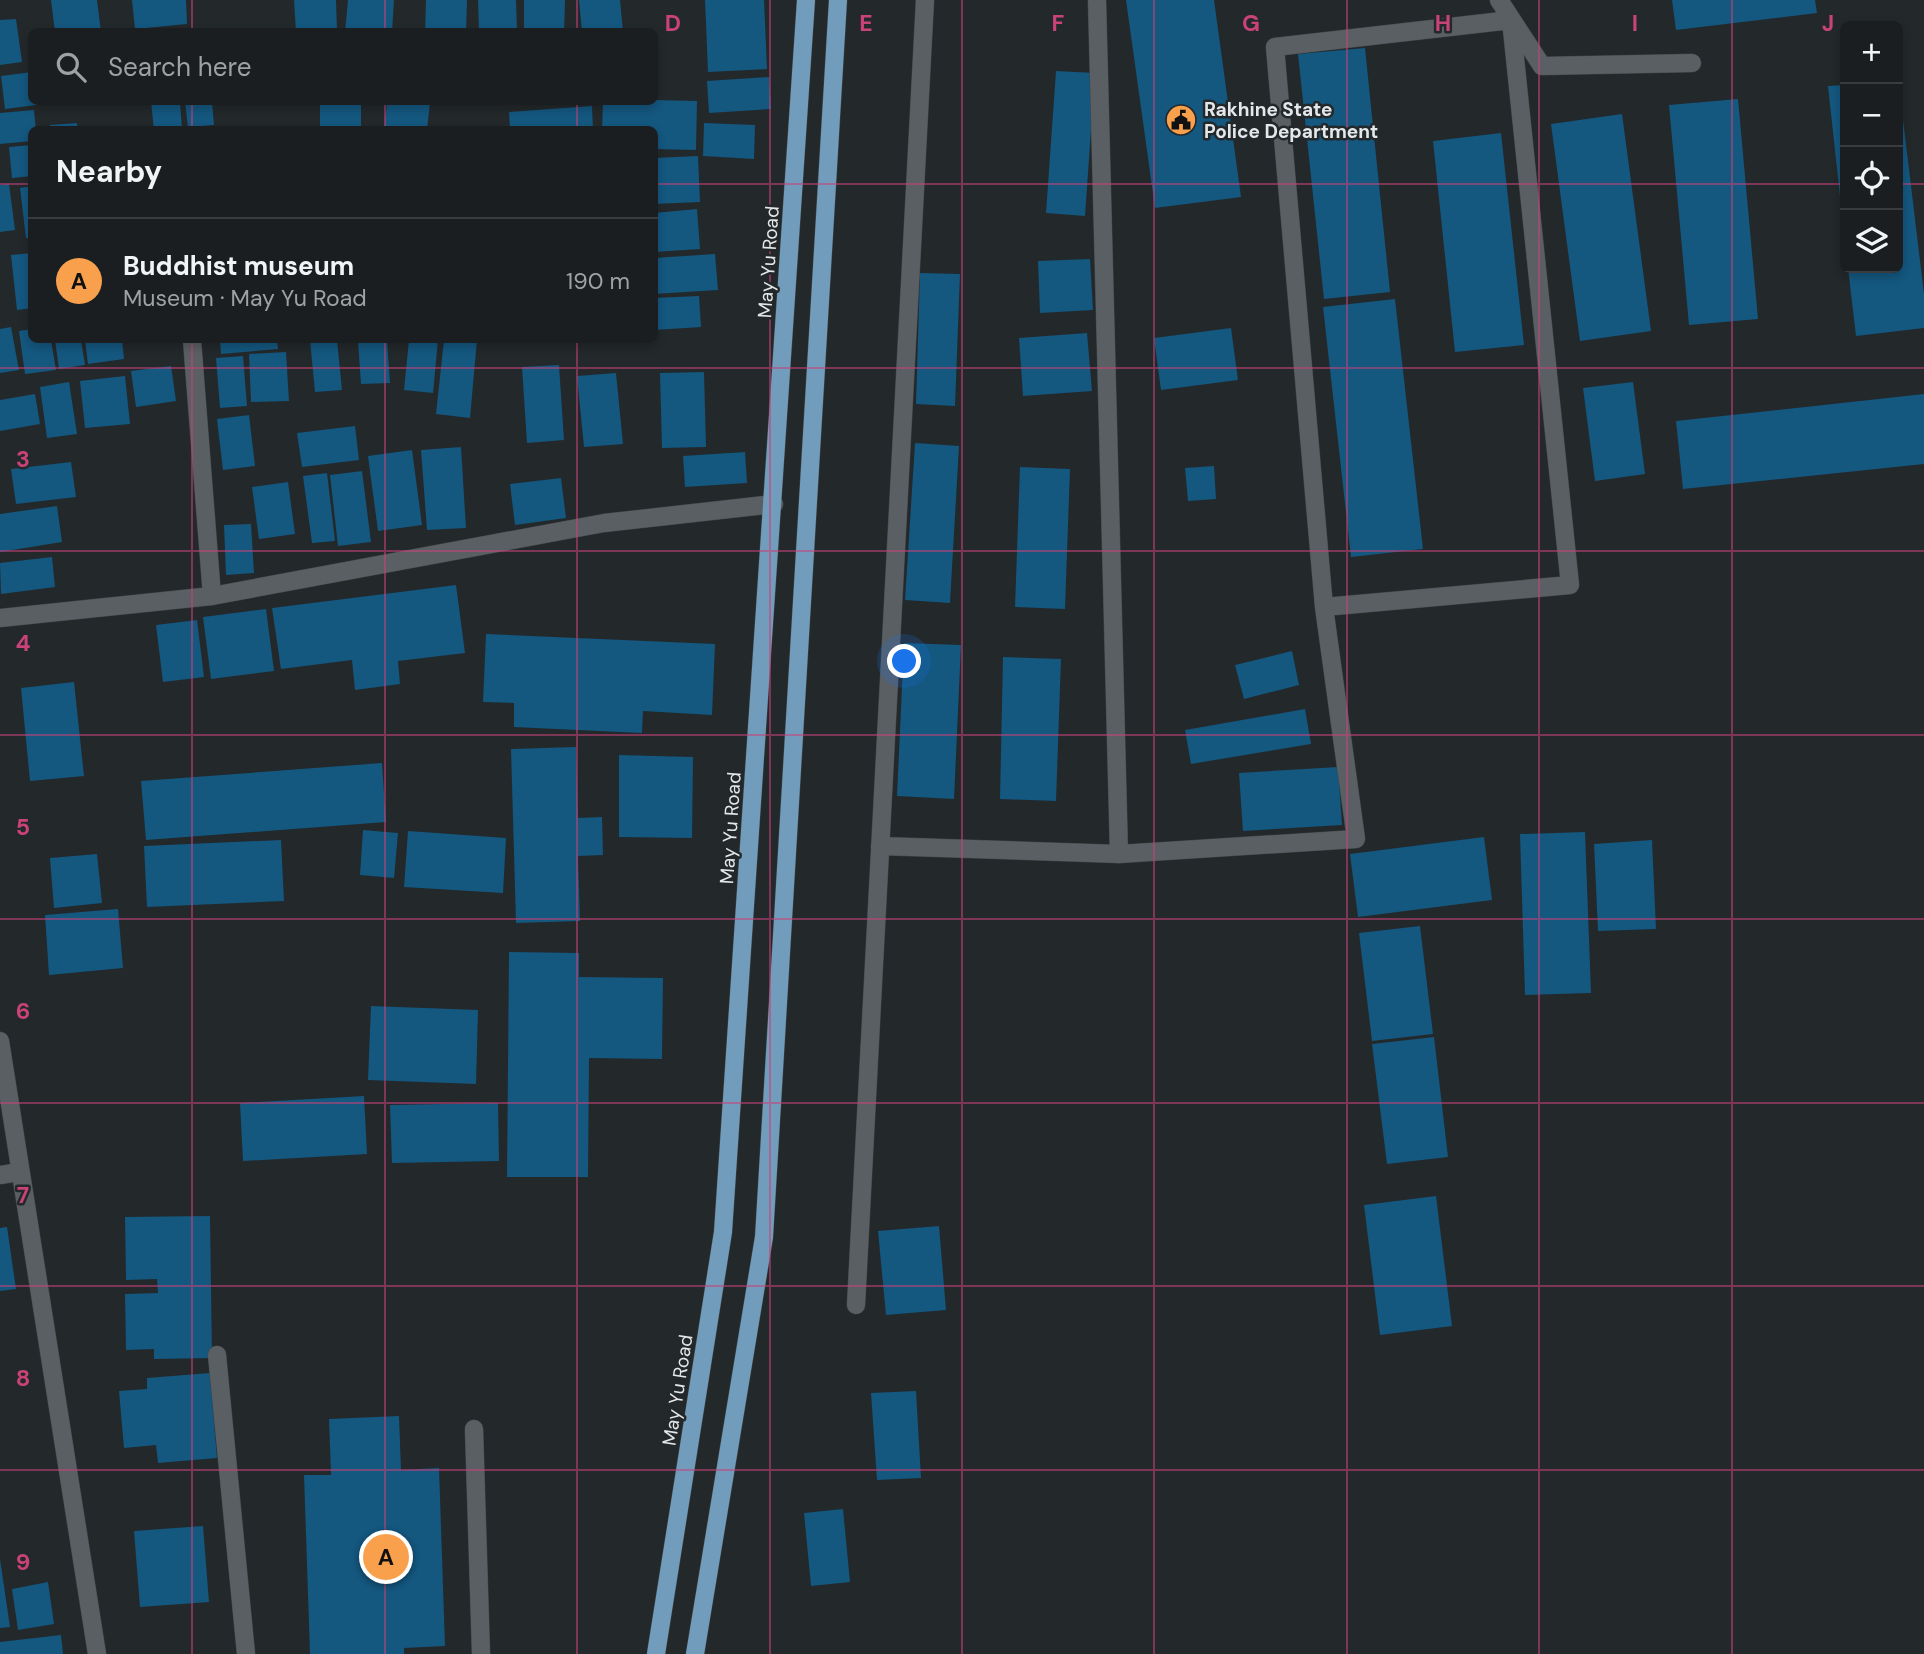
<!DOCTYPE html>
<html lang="en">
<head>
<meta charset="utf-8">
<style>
  :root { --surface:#1a1e20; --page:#232729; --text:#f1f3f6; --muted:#9fa2a5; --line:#383c3e; --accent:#f9a04d }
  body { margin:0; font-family:"DM Sans",sans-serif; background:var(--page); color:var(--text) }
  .controls { position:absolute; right:21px; top:21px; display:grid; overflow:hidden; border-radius:10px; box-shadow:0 4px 10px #0003 }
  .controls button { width:63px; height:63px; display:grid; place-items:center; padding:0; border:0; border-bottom:2px solid var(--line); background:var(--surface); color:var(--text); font:35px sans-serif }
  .you { position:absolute; left:905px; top:662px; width:24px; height:24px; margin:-18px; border:5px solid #fff; border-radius:50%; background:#1a73e8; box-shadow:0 0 0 10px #1a73e833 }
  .badge { display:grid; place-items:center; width:46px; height:46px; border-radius:50%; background:var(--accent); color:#111; font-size:23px; font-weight:700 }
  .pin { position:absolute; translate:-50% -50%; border:4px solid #fff; box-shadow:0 2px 7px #0006 }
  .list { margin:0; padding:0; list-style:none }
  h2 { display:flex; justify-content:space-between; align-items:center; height:91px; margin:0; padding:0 28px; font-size:30px }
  h2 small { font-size:23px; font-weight:400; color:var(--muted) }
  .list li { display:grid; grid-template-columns:46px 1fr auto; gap:21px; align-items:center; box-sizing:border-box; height:126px; padding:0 28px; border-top:2px solid var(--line) }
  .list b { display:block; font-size:26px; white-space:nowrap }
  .list p { margin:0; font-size:23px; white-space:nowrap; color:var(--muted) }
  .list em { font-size:23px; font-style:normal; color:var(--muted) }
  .icon { flex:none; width:38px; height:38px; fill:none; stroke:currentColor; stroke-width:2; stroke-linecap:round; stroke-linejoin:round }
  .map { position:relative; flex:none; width:1924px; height:1654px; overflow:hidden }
  .search { position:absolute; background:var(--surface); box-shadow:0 4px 10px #0003; left:28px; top:28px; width:630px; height:77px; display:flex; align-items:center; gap:18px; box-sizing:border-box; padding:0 24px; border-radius:10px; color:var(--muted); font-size:26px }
  .panel { position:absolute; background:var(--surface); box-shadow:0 4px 10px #0003; left:28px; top:126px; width:630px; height:217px; border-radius:10px }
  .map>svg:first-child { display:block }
</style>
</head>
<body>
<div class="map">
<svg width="1924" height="1654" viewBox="0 0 1924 1654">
  <rect width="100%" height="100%" fill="#23282b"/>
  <g fill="#14577f">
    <path d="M51 0H97L101 32H55Z"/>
    <path d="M132 0H186L187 24 135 29Z"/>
    <path d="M294 0H336L337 32H296Z"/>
    <path d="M348 0H394L392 32H345Z"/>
    <path d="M426 0H467L466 32H425Z"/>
    <path d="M478 0H516L517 32H479Z"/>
    <path d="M524 0H565L564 32H524Z"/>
    <path d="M579 0H620L623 32H582Z"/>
    <path d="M705 0H764L767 69 708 72Z"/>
    <path d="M1126 0H1214L1241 197 1155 208Z"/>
    <path d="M1672 0H1815L1817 13 1676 30Z"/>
    <path d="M16 19 22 62 0 65V20Z"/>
    <path d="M1365 48 1390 292 1324 299 1298 54Z"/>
    <path d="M1056 71 1095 73 1085 216 1046 213Z"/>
    <path d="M32 72V102L52 103 5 109 1 76Z"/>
    <path d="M769 77 771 109 709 113 707 81Z"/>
    <path d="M1898 78 1924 294V328L1856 336 1848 268H1898Z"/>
    <path d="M1845 85V223L1843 224 1828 86Z"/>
    <path d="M1738 99 1758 319 1689 325 1669 105Z"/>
    <path d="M654 100 697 101 696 150 654 149V130H602L603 102Z"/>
    <path d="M151 102H180L182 130H154Z"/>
    <path d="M185 102H212L214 125 188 127Z"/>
    <rect x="320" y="102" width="41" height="28"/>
    <path d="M387 102H430L427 130H384Z"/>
    <path d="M592 106 593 130H510L509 112Z"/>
    <path d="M34 110 36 130H32V141L0 144V113Z"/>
    <path d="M1622 114 1651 331 1580 341 1551 124Z"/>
    <path d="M77 123V130H50V125Z"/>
    <path d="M704 123 755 125 754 159 703 156Z"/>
    <path d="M1501 133 1524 345 1455 352 1433 141Z"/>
    <path d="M32 145V176L12 178 9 147Z"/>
    <path d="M698 156 700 202 654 204V158Z"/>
    <path d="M9 184 15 230 0 232V185Z"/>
    <path d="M32 186V238H26L20 188Z"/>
    <path d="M697 209 700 249 654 252V213Z"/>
    <path d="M32 253V308L17 310 11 255Z"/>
    <path d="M715 254 718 290 654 294V258Z"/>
    <path d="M1090 259 1093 310 1040 313 1038 261Z"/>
    <path d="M920 273 960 274 955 406 916 404Z"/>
    <path d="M699 296 701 327 654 330V298Z"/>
    <path d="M1395 299 1423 549 1351 557 1323 307Z"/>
    <path d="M11 327 19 370 0 373V329Z"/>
    <path d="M1231 328 1238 380 1161 390 1154 338Z"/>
    <path d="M32 329V340H51L56 370 25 374 19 331Z"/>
    <path d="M1087 333 1092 391 1023 396 1019 338Z"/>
    <path d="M55 340H81L85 365 59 369Z"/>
    <path d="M85 340H122L124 359 88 364Z"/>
    <path d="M220 340H277L278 349 221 354Z"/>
    <path d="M310 340H337L342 390 315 392Z"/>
    <path d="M387 340 390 383 361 384 358 341Z"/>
    <path d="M409 340H438L433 393 404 390Z"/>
    <path d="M444 340H477L470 418 436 414Z"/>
    <path d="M286 352 289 401 251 402 249 354Z"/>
    <path d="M243 356 247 406 220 408 216 358Z"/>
    <path d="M559 365 564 440 527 443 522 367Z"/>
    <path d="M171 366 176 401 136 407 131 371Z"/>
    <path d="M704 372 706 447 662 448 660 373Z"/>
    <path d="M616 373 623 444 584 447 577 376Z"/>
    <path d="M125 376 130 424 85 428 80 381Z"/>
    <path d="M69 382 77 434 47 438 40 387Z"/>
    <path d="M1633 382 1645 474 1595 481 1583 388Z"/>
    <path d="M35 394 40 424 0 431V400Z"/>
    <path d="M1924 394V464L1683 489 1676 421Z"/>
    <path d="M249 415 255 466 223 470 217 419Z"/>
    <path d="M355 426 359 460 302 467 297 433Z"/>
    <path d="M915 443 959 446 950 603 905 600Z"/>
    <path d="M461 447 466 528 427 530 421 450Z"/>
    <path d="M412 450 422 525 378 531 368 456Z"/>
    <path d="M745 452 747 483 685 487 683 456Z"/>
    <path d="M71 462 76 497 16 504 11 469Z"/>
    <path d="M1214 466 1216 499 1188 501 1185 468Z"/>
    <path d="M1020 467 1070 469 1065 609 1015 607Z"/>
    <path d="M362 471 371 542 338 546 330 475Z"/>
    <path d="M327 473 335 541 312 543 303 476Z"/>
    <path d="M561 478 566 518 515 525 510 484Z"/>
    <path d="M288 482 295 534 259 539 252 487Z"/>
    <path d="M57 506 62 542 0 552V514Z"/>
    <path d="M251 524 254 573 226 575 224 525Z"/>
    <path d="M52 557 55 587 1 594 0 563Z"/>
    <path d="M456 585 465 653 398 661 400 684 355 690 352 660 281 669 272 608Z"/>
    <path d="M266 609 274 671 211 679 203 617Z"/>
    <path d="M197 620 204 677 163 682 156 625Z"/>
    <path d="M486 634 715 644 712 715 643 711 642 733 514 727V703L483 702Z"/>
    <path d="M904 643 961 645 954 799 897 796Z"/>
    <path d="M1292 651 1299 685 1244 699 1235 665Z"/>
    <path d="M1003 657 1061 659 1056 801 1000 799Z"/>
    <path d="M74 682 84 776 30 781 21 688Z"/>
    <path d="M1305 709 1311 744 1191 764 1185 730Z"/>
    <path d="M576 747 578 818 602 817 603 855 578 856 580 921 516 923 511 749Z"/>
    <path d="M619 755 693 757 692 838 619 837Z"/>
    <path d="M382 763 386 822 146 840 141 781Z"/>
    <path d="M1338 767 1342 825 1243 831 1239 773Z"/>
    <path d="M363 830 398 833 394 878 360 875Z"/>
    <path d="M408 831 506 838 503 893 404 887Z"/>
    <path d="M1585 832 1591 993 1525 995 1520 834Z"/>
    <path d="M1484 837 1492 900 1358 917 1350 854Z"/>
    <path d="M281 840 284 901 147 907 144 846Z"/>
    <path d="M1652 840 1656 929 1598 931 1594 844Z"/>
    <path d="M97 854 102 903 54 908 50 858Z"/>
    <path d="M118 909 123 968 49 975 45 915Z"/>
    <path d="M1420 926 1433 1034 1372 1041 1359 933Z"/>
    <path d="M509 952 579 953V977L663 978 662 1059 589 1058 588 1177H507Z"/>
    <path d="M371 1006 478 1010 476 1084 368 1080Z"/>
    <path d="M1434 1037 1448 1157 1387 1164 1372 1044Z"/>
    <path d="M364 1096 367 1154 243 1161 240 1103Z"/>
    <path d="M498 1103 499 1161 392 1163 390 1105Z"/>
    <path d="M1436 1196 1452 1326 1380 1335 1364 1205Z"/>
    <path d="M210 1216 212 1358 154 1359V1349L126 1350 125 1294 158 1293 157 1279 126 1280 125 1217Z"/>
    <path d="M939 1226 946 1310 886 1315 878 1231Z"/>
    <path d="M7 1227 16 1289 0 1291V1228Z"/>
    <path d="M210 1373 217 1458 158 1463 156 1445 124 1448 119 1391 147 1389V1378Z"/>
    <path d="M916 1391 921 1478 877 1480 871 1393Z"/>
    <path d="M399 1416 401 1470 439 1468 445 1646 404 1648V1654H310L304 1475H331L329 1419Z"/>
    <path d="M843 1509 850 1582 811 1586 804 1513Z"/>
    <path d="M203 1526 209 1602 140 1607 134 1531Z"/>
    <path d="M0 1559 10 1627 0 1628Z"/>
    <path d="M48 1582 54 1624 18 1630 12 1589Z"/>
    <path d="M61 1635 63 1654H0V1642Z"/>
  </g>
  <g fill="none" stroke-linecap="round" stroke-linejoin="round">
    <g stroke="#404547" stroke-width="19">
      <g id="minor">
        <path d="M1097 0 1119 854"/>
        <path d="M1499 0 1542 66 1692 63"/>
        <path d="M192 340 212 596"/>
        <path d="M0 618 212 596 604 523 774 504"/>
        <path d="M880 846 1119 854 1356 839 1324 607 1275 47 1511 20 1570 585 1324 607"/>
        <path d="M0 1041 97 1654"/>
        <path d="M0 1175 19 1172"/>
        <path d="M856 1305 925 0"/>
        <path d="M217 1355 246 1654"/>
        <path d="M474 1429 481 1654"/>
      </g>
    </g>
    <g stroke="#404547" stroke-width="19">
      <g id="primary">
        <path d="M656 1654 723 1232 806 0"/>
        <path d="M695 1654 764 1237 838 0"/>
      </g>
    </g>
    <use href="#minor" stroke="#5a5f63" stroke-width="18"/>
    <use href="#primary" stroke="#719cbb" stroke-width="18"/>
  </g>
  <path fill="none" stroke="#c94278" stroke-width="2" stroke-opacity="0.55" d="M192 0V32M385 0V32M577 0V32M770 0V1654M962 0V1654M1154 0V1654M1347 0V1654M1539 0V1654M1732 0V1654M192 102V130M385 102V130M577 102V130M0 184H32M654 184H1845M1898 184H1924M192 340V1654M385 340V1654M577 340V1654M0 368H1924M0 551H1924M0 735H1924M0 919H1924M0 1103H1924M0 1286H1924M0 1470H1924"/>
  <defs>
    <g id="civic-disc" transform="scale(1.575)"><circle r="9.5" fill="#f9a04d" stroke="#23282b"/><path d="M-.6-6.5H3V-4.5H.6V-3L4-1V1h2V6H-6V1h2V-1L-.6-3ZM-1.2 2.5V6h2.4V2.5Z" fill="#111"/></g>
  </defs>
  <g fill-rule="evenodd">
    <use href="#civic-disc" x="1181" y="120"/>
  </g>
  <g text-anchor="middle" stroke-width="5" stroke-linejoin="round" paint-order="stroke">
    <g font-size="19" font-weight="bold" fill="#e5e8ea" stroke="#23282b" text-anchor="start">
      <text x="1204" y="116">Rakhine State<tspan x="1204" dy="22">Police Department</tspan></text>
    </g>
    <g font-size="19" fill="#e5e8ea" stroke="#23282b">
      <text transform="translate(768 262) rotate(-86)" y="7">May Yu Road</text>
      <text transform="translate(730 828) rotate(-86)" y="7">May Yu Road</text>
      <text transform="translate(677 1390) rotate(-81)" y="7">May Yu Road</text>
    </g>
  </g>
  <g font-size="23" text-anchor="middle" font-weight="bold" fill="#c94278" stroke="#23282b" stroke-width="5" stroke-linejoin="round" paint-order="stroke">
    <text x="673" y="31">D</text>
    <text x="866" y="31">E</text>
    <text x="1058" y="31">F</text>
    <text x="1251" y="31">G</text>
    <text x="1443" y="31">H</text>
    <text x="1635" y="31">I</text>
    <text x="1828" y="31">J</text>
    <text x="23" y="467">3</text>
    <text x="23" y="651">4</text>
    <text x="23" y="835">5</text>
    <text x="23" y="1019">6</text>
    <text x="23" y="1203">7</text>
    <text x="23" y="1386">8</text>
    <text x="23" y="1570">9</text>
  </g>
</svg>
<div class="controls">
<button>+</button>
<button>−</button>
<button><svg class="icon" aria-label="locate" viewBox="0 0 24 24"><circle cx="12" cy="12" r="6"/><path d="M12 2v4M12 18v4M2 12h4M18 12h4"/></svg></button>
<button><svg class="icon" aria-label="layers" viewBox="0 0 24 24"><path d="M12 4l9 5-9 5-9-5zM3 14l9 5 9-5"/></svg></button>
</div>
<div class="you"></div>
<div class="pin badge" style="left:386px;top:1557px">A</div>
<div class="search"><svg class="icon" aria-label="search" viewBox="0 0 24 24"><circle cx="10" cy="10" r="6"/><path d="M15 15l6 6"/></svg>Search here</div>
<section class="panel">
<h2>Nearby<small></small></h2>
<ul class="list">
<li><span class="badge">A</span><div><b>Buddhist museum</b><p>Museum · May Yu Road</p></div><em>190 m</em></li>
</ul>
</section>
</div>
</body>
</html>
